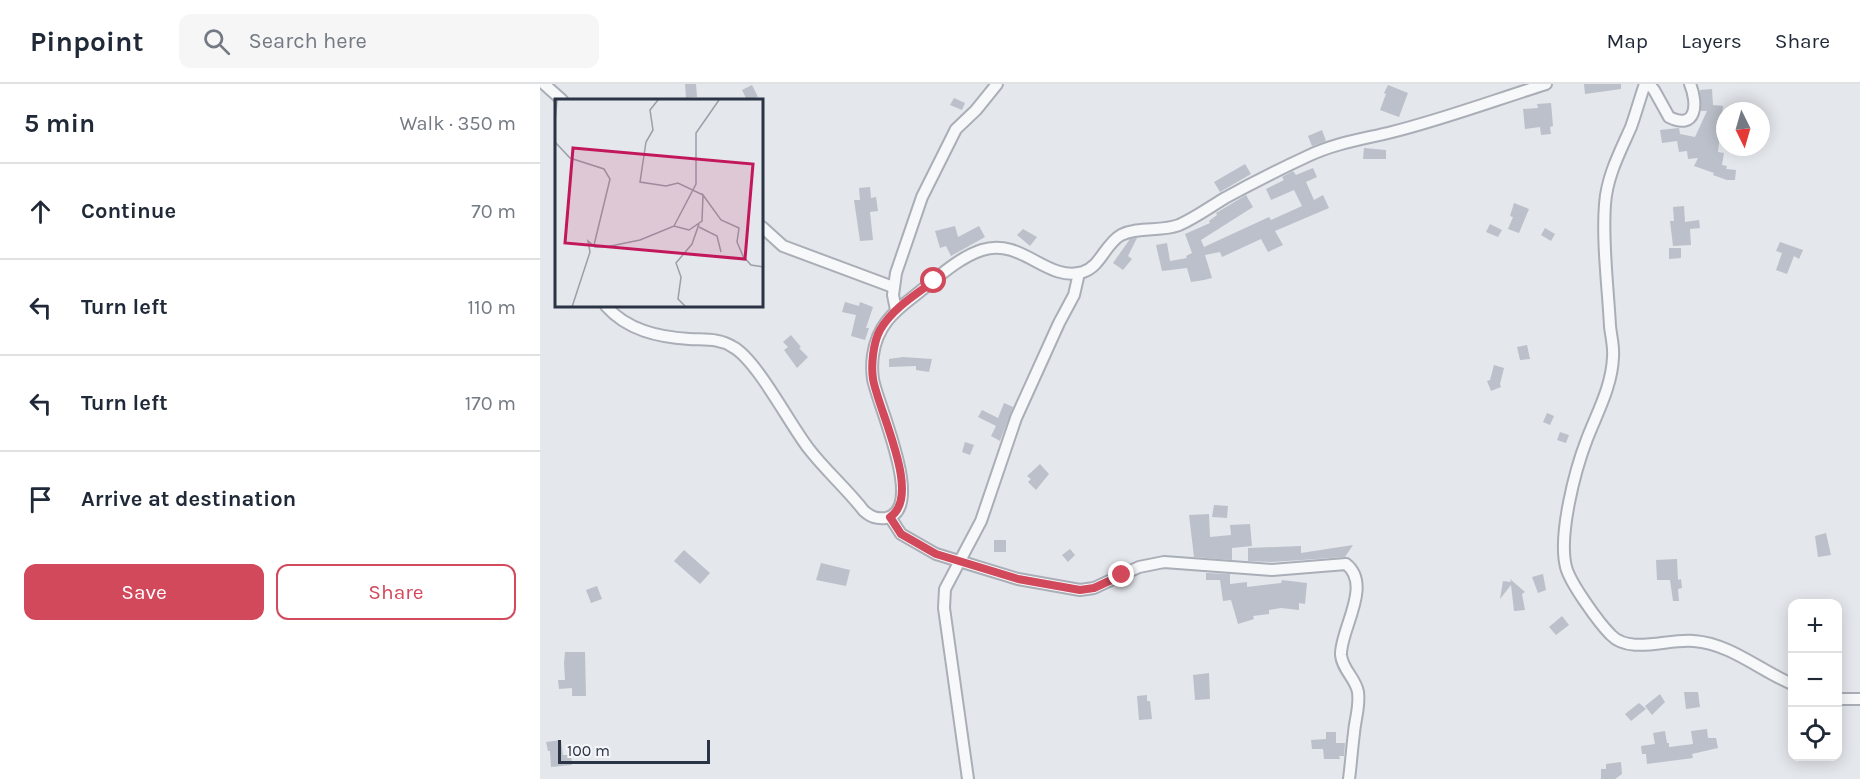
<!DOCTYPE html>
<html lang="en">
<head>
<meta charset="utf-8">
<style>
  :root { --surface:#fff; --page:#f6f6f7; --text:#1f2937; --muted:#747a83; --line:#e0e1e3; --accent:#d1495b }
  body { margin:0; font-family:Karla,sans-serif; background:var(--page); color:var(--text) }
  .controls { position:absolute; right:18px; bottom:18px; display:grid; overflow:hidden; border-radius:12px; box-shadow:0 3px 15px #0003 }
  .controls button { width:54px; height:54px; display:grid; place-items:center; padding:0; border:0; border-bottom:2px solid var(--line); background:var(--surface); color:var(--text); font:30px sans-serif }
  .compass { position:absolute; left:1176px; top:18px; width:54px; height:54px; border-radius:50%; background:var(--surface); box-shadow:0 3px 15px #0003; rotate:175deg }
  .scale { position:absolute; left:18px; bottom:15px; width:152px; box-sizing:border-box; padding-left:6px; border:3px solid #2b3445; border-top:0; font-size:16px; line-height:21px; white-space:nowrap; color:#2b3445; -webkit-text-stroke:4px #f4f6f9; paint-order:stroke }
  .stop { position:absolute; width:18px; height:18px; margin:-14px; border:4px solid #d1495b; border-radius:50%; background:#fff }
  .stop.end { background:#d1495b; border-color:#fff; box-shadow:0 2px 6px #0008 }
  .list { margin:0; padding:0; list-style:none }
  h2 { display:flex; justify-content:space-between; align-items:center; height:78px; margin:0; padding:0 24px; font-size:26px }
  h2 small { font-size:20px; font-weight:400; color:var(--muted) }
  .list li { display:grid; grid-template-columns:39px 1fr auto; gap:18px; align-items:center; box-sizing:border-box; height:96px; padding:0 24px; border-top:2px solid var(--line) }
  .list b { display:block; font-size:22px; white-space:nowrap }
  .list em { font-size:20px; font-style:normal; color:var(--muted) }
  .actions { display:flex; gap:12px; padding:18px 24px }
  .actions a { flex:1; padding:14px 0; border:2px solid var(--accent); border-radius:12px; text-align:center; font-size:21px; color:var(--accent) }
  .actions .main { background:var(--accent); color:#fff }
  .icon { flex:none; width:33px; height:33px; fill:none; stroke:currentColor; stroke-width:2; stroke-linecap:round; stroke-linejoin:round }
  .map { position:relative; flex:none; width:1320px; height:695px; overflow:hidden }
  header { display:flex; align-items:center; gap:36px; box-sizing:border-box; height:84px; padding:0 30px; background:var(--surface); border-bottom:2px solid var(--line) }
  header strong { font-size:28px }
  nav { display:flex; gap:33px; margin-inline-start:auto; font-size:21px }
  .search { width:420px; height:54px; background:var(--page); display:flex; align-items:center; gap:15px; box-sizing:border-box; padding:0 21px; border-radius:12px; color:var(--muted); font-size:22px }
  main { display:flex }
  aside { flex:1; background:var(--surface) }
  .map>svg:first-child { display:block }
</style>
</head>
<body>
<header>
<strong>Pinpoint</strong>
<div class="search"><svg class="icon" aria-label="search" viewBox="0 0 24 24"><circle cx="10" cy="10" r="6"/><path d="M15 15l6 6"/></svg>Search here</div>
<nav><a>Map</a><a>Layers</a><a>Share</a></nav>
</header>
<main>
<aside>
<h2>5 min<small>Walk · 350 m</small></h2>
<ul class="list">
<li><svg class="icon" aria-label="ahead" viewBox="0 0 24 24"><path d="M12 20V5M6 11l6-6 6 6"/></svg><div><b>Continue</b></div><em>70 m</em></li>
<li><svg class="icon" aria-label="left" viewBox="0 0 24 24"><path d="M17 20v-9H6M10 6l-5 5 5 5"/></svg><div><b>Turn left</b></div><em>110 m</em></li>
<li><svg class="icon" aria-label="left" viewBox="0 0 24 24"><path d="M17 20v-9H6M10 6l-5 5 5 5"/></svg><div><b>Turn left</b></div><em>170 m</em></li>
<li><svg class="icon" aria-label="arrive" viewBox="0 0 24 24"><path d="M6 21V4h12l-3 4 3 4H6"/></svg><div><b>Arrive at destination</b></div></li>
</ul>
<div class="actions"><a class="main">Save</a><a>Share</a></div>
</aside>
<div class="map">
<svg width="1320" height="695" viewBox="0 0 1320 695">
  <rect width="100%" height="100%" fill="#e4e7ec"/>
  <g fill="#bbc0ca">
    <path d="M145 0H156L157 13 146 14Z"/>
    <path d="M1044 0H1081V5L1045 10Z"/>
    <path d="M212 1 218 13 207 16 202 6Z"/>
    <path d="M848 1 868 9 859 33 840 26 846 10 844 9Z"/>
    <path d="M1172 5 1173 21 1183 22 1178 68 1184 69 1182 81 1187 82 1186 85 1196 86 1195 96H1187L1173 91 1174 89 1154 82 1158 74 1148 75 1147 67 1139 68 1137 57 1122 59 1120 46 1139 44 1140 50 1155 53 1167 27H1161L1160 6Z"/>
    <path d="M414 14 425 19 422 26 410 21Z"/>
    <path d="M1011 19 1013 42 1010 43 1011 50 1001 51 1000 43 985 45 983 25 998 24 997 20Z"/>
    <path d="M782 46 786 57 772 62 768 52Z"/>
    <path d="M824 64 846 66V75H823Z"/>
    <path d="M705 80 711 90 680 108 674 98Z"/>
    <path d="M773 84 777 93 766 98 774 116 783 111 789 124 735 147 743 161 728 168 721 155 682 173 680 168 665 171 672 194 664 196 651 198 647 184 622 187 616 161 627 159 630 177 647 174 646 172 652 169 645 150 670 139 669 137 677 131 676 129 706 111 713 123 661 156 664 163 729 133 731 136 762 122 754 106 731 116 726 105 744 96 742 93 753 87 756 91Z"/>
    <path d="M330 103 331 114 336 113 338 127 330 128 333 156 320 157 314 116H320L319 104Z"/>
    <path d="M974 119 989 125 979 149 968 145 973 133 970 132Z"/>
    <path d="M1144 122 1145 138 1159 136 1160 144 1150 145 1151 161 1133 162 1130 137H1134L1133 123Z"/>
    <path d="M950 140 962 146 958 153 946 148Z"/>
    <path d="M415 142 418 153 439 142 445 153 411 172 406 162 400 164 395 147Z"/>
    <path d="M1005 144 1015 150 1011 157 1001 151Z"/>
    <path d="M483 145 497 153 490 162 477 151Z"/>
    <path d="M597 154 588 172 592 175 583 186 573 179 590 155Z"/>
    <path d="M1240 158 1263 166 1259 175 1254 172 1247 190 1236 186 1242 169 1236 167Z"/>
    <path d="M1129 164H1141V174L1129 175Z"/>
    <path d="M305 218 319 222 320 218 333 223 326 244H329L325 256 311 252 316 231 302 228Z"/>
    <path d="M251 251 261 263 259 264 268 273 257 284 244 266 248 263 243 258Z"/>
    <path d="M987 261 990 275 980 276 977 263Z"/>
    <path d="M363 273 392 275 389 288 376 286V282L349 283V275Z"/>
    <path d="M954 281 964 284 960 300 961 303 951 307 947 297 950 296Z"/>
    <path d="M464 319 473 323 460 357 451 352 456 342 438 333 442 326 458 334Z"/>
    <path d="M1007 329 1014 332 1010 341 1003 338Z"/>
    <path d="M1020 348 1029 351 1026 359 1017 356Z"/>
    <path d="M425 358 434 361 430 371 422 368Z"/>
    <path d="M500 380 509 390 496 406 488 398 491 395 487 392Z"/>
    <path d="M674 421 688 422 687 434 672 433Z"/>
    <path d="M669 430 670 453 691 451 690 441 710 440 712 462 692 464V476L654 473 649 431Z"/>
    <path d="M1286 449 1291 471 1278 473 1275 452Z"/>
    <rect x="454" y="456" width="12" height="12"/>
    <path d="M813 461 805 473 732 478 708 477V464L761 462V469Z"/>
    <path d="M530 465 535 471 528 478 522 471Z"/>
    <path d="M144 466 170 489 160 500 134 477Z"/>
    <path d="M1137 475 1138 496 1141 495 1142 504 1138 505 1139 517H1133L1130 496H1117L1116 476Z"/>
    <path d="M281 479 310 486 306 502 276 496Z"/>
    <path d="M666 489 690 490V500L707 498V503L741 499 742 496 767 499 765 520 759 519V526L741 524 729 526V530L713 532 714 535 698 540 691 516 683 517 680 496H666Z"/>
    <path d="M1003 490 1006 506 998 509 992 493Z"/>
    <path d="M970 495 985 508 982 510 985 526 974 527 971 501 960 515 963 497 971 498Z"/>
    <path d="M57 502 62 515 51 519 46 506Z"/>
    <path d="M1022 532 1029 541 1016 551 1009 543Z"/>
    <path d="M25 568H45L46 612H32V604L19 605 18 596H25L24 579Z"/>
    <path d="M669 589 670 615 655 616 653 591Z"/>
    <path d="M1144 608H1158L1160 623 1146 625Z"/>
    <path d="M1120 610 1125 618 1112 631 1105 622Z"/>
    <path d="M607 611V617H610L612 635 599 636 597 612Z"/>
    <path d="M1099 619 1106 625 1091 637 1085 630Z"/>
    <path d="M1167 645 1168 654H1176L1178 664 1152 670 1153 674 1107 680 1106 670H1102L1101 662 1115 660 1113 649 1125 647 1127 659H1129V663L1153 660 1151 647Z"/>
    <path d="M786 648H796V659H805L804 672H799L800 675H784L783 665H772L771 656 786 655Z"/>
    <path d="M21 656 23 671H31L32 681 11 683 10 667H8L6 658Z"/>
    <path d="M1081 678 1082 690 1075 695H1061V685H1066V680Z"/>
  </g>
  <g fill="none" stroke-linecap="round" stroke-linejoin="round">
    <g stroke="#a9aeb7" stroke-width="14">
      <g id="minor">
        <path d="M4 0 22 16"/>
        <path d="M1105 0C1100 14 1096 29 1091 43 1080 68 1067 92 1065 120 1062 158 1068 203 1070 242 1071 252 1074 263 1073 273 1072 302 1057 329 1047 355 1035 386 1018 451 1026 483 1030 499 1059 539 1071 551 1090 571 1129 554 1154 557 1191 560 1219 586 1252 600"/>
        <path d="M1109 0 1114 6 1129 33C1157 47 1158 19 1150 0"/>
        <path d="M222 143 243 162 353 203"/>
        <path d="M66 222C87 246 118 253 149 255 165 256 179 254 193 263 217 276 250 341 269 365 286 387 307 405 324 427 331 433 336 435 346 434 387 426 337 320 333 295 332 288 332 278 333 271 337 243 352 229 373 213 394 197 417 174 442 166 482 153 507 199 543 188 561 182 565 160 581 151 599 142 621 148 639 141 655 134 670 123 685 114 712 99 740 85 768 72 795 59 824 55 852 48 904 35 955 16 1006 0"/>
        <path d="M356 226 353 211 356 189 382 113 416 45 436 26 457 0"/>
        <path d="M350 433 361 450 396 470 478 495 540 506 554 504 599 483 624 478 732 486 806 480C833 501 800 546 801 571 802 585 816 595 818 608 820 623 815 635 814 649 812 664 811 680 809 695"/>
        <path d="M1298 615H1320"/>
        <path d="M428 695 404 524 405 505 441 437 476 334 519 239 534 211 539 189"/>
      </g>
    </g>
    <use href="#minor" stroke="#f7f8fa" stroke-width="10"/>
  </g>
  <g fill="none" stroke-linecap="round" stroke-linejoin="round">
    <path stroke="#d1495b" stroke-width="8" d="M394 197C375 211 352 225 340 246 333 259 331 281 333 295 338 326 383 412 350 433L361 450 396 470 478 495 540 506 554 504 582 491"/>
  </g>
  <g transform="translate(15 15)">
    <rect width="208" height="208" fill="#e4e7ec"/>
    <path fill="none" stroke="#9a9fa9" stroke-width="1.5" d="M103 1 95 11 98 31 91 43 85 83 111 87 123 84 148 96M0 23 2 1M0 43 15 59 49 70 55 80 39 146M119 127 141 85V34L164 1M144 128 162 137 166 153M17 208 35 153 33 142 40 148H51L85 141 119 127 134 131 147 122 148 96 166 121 184 129 182 143 188 157 196 166 209 168M131 208 123 200 126 178 121 164 137 145 144 125"/>
    <path fill="#c2185b" fill-opacity="0.15" stroke="#c2185b" stroke-width="3" d="M18 49 198 65 190 160 10 144Z"/>
    <rect width="208" height="208" fill="none" stroke="#2b3445" stroke-width="3"/>
  </g>
</svg>
<div class="controls">
<button>+</button>
<button>−</button>
<button><svg class="icon" aria-label="locate" viewBox="0 0 24 24"><circle cx="12" cy="12" r="6"/><path d="M12 2v4M12 18v4M2 12h4M18 12h4"/></svg></button>
</div>
<svg class="compass" viewBox="-18 -18 36 36"><path d="M0-13l5 13h-10z" fill="#e53935"/><path d="M0 13l5-13h-10z" fill="#747a83"/></svg>
<div class="scale">100 m</div>
<div class="stop" style="left:394px;top:197px"></div>
<div class="stop end" style="left:582px;top:491px"></div>
</div>
</main>
</body>
</html>
